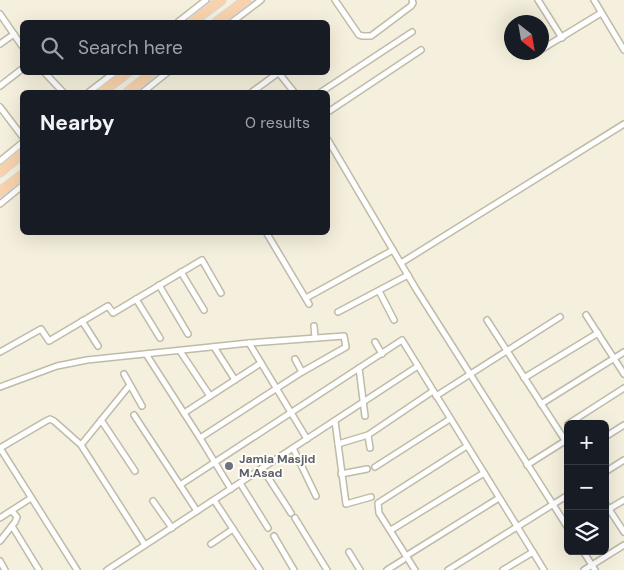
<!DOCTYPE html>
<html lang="en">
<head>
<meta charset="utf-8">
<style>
  :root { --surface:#171b24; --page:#242831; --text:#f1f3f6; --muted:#9ea1a6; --line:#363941 }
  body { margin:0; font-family:"DM Sans",sans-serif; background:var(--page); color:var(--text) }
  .controls { position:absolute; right:15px; bottom:15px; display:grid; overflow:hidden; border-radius:8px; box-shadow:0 5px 20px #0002 }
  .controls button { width:45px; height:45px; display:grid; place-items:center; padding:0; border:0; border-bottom:1px solid var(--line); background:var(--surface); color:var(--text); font:25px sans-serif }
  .compass { position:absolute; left:504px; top:15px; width:45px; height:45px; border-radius:50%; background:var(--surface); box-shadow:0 5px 20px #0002; rotate:149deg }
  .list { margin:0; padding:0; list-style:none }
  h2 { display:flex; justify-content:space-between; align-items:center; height:65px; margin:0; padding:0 20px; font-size:21px }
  h2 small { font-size:16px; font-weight:400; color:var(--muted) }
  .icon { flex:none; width:28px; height:28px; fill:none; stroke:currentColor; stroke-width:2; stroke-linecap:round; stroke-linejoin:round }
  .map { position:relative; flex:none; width:624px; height:570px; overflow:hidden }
  .search { position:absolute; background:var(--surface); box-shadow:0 5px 20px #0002; left:20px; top:20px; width:310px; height:55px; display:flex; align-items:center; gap:12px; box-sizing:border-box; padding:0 18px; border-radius:8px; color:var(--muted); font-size:19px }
  .panel { position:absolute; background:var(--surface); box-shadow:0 5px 20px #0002; left:20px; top:90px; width:310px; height:145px; border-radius:8px }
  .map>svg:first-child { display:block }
</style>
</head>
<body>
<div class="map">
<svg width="624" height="570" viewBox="0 0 624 570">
  <rect width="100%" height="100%" fill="#f5f0dd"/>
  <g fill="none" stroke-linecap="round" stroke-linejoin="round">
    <g stroke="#bfbba8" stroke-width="8">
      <g id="minor">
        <path d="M335 0 359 35 363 36H371L411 6 413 3 412 0"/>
        <path d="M538 0 562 38"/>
        <path d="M594 0 624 50"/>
        <path d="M0 14 22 46"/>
        <path d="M178 22 206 0"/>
        <path d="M232 22 261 0"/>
        <path d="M0 44 14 34"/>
        <path d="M542 49 601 13"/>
        <path d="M533 54 536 52"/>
        <path d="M44 72 63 92"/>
        <path d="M278 72 294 92"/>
        <path d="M0 86 22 69"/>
        <path d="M89 92 115 72"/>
        <path d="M143 92 168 72"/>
        <path d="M252 92 278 73"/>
        <path d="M321 92 412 32"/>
        <path d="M0 107 22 136"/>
        <path d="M328 112 421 50"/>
        <path d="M328 140 416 289 568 528"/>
        <path d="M0 161 22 143"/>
        <path d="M0 204 22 186"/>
        <path d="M266 232 309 304"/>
        <path d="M401 263 624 124"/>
        <path d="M181 272 204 310"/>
        <path d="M159 285 188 334"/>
        <path d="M379 291 394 320"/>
        <path d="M306 298 393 250"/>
        <path d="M136 299 160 338"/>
        <path d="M338 312 408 275"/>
        <path d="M586 315 624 374"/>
        <path d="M487 320 568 445"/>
        <path d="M82 321 98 346"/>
        <path d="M314 326 315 338"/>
        <path d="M375 342 382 354"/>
        <path d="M249 343 307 439"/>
        <path d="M214 347 235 380"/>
        <path d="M180 351 210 396"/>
        <path d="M0 352 41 329 49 341 108 306 113 313 202 260 221 293"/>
        <path d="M295 359 302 372"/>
        <path d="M359 368 365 416"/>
        <path d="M124 374 142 406"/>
        <path d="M524 378 598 333"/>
        <path d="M0 387 57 366 87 360 249 343 344 336 346 347 302 372 200 438 146 354"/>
        <path d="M436 396 560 317"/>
        <path d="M541 404 624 352"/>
        <path d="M184 413 261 363"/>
        <path d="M134 415 180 485"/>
        <path d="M101 420 135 471"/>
        <path d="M335 421 346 504 371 497"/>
        <path d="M568 424 624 388"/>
        <path d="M605 437 624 425"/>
        <path d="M200 438 231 489"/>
        <path d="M338 444 368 435"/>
        <path d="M81 445 129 386"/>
        <path d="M0 448 46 421 50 419 54 421 81 445 145 545"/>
        <path d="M0 448 77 570"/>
        <path d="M293 448 316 496"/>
        <path d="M370 448 368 435 433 391"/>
        <path d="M527 465 565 441"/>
        <path d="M375 467 450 419"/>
        <path d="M262 468 291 513"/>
        <path d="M605 472 624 460"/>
        <path d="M341 474 367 469"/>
        <path d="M240 483 268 528"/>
        <path d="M214 500 260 570"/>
        <path d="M153 501 172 528"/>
        <path d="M605 503 624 532"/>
        <path d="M609 509 624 500"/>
        <path d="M197 511 180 485 402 340 544 570"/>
        <path d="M0 518 31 498"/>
        <path d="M295 518 327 570"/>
        <path d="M12 526 39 570"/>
        <path d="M391 530 484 473"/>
        <path d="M274 536 294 570"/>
        <path d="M0 541 15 522 17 517 12 511"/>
        <path d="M211 544 233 529"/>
        <path d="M583 551 595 570"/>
        <path d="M349 552 360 570"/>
        <path d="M406 556 499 498"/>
        <path d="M0 561 5 570"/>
        <path d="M107 570 418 366"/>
        <path d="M387 570 403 560"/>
        <path d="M415 570 379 513 378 503 467 446"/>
        <path d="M448 570 568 495"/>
        <path d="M503 570 533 552"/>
        <path d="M584 570 624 545"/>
      </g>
    </g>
    <g stroke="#d9d8d7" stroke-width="11">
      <g id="trunk">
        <path d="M192 22 221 0"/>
        <path d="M217 22 246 0"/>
        <path d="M102 92 128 72"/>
        <path d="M128 92 153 72"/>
        <path d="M0 172 22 154"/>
        <path d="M0 192 22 175"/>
      </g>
    </g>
    <use href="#minor" stroke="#fff" stroke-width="5"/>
    <use href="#trunk" stroke="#f8d2ac" stroke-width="9"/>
  </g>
  <circle fill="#6b7280" stroke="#fffdf5" stroke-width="2" cx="229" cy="466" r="5"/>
  <g text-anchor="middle" stroke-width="4" stroke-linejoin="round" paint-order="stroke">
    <g font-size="12" font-weight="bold" fill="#5b616d" stroke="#fffdf5" text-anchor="start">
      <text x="239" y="463">Jamia Masjid<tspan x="239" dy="14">M.Asad</tspan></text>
    </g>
  </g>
</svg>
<div class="controls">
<button>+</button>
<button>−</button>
<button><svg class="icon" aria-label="layers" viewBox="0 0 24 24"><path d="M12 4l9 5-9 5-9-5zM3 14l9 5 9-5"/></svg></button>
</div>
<svg class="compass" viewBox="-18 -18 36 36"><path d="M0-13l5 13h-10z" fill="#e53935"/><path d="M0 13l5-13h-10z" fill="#9ea1a6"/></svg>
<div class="search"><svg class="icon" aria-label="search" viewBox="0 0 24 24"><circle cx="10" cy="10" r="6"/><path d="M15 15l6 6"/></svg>Search here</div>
<section class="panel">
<h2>Nearby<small>0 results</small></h2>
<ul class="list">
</ul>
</section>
</div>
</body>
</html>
